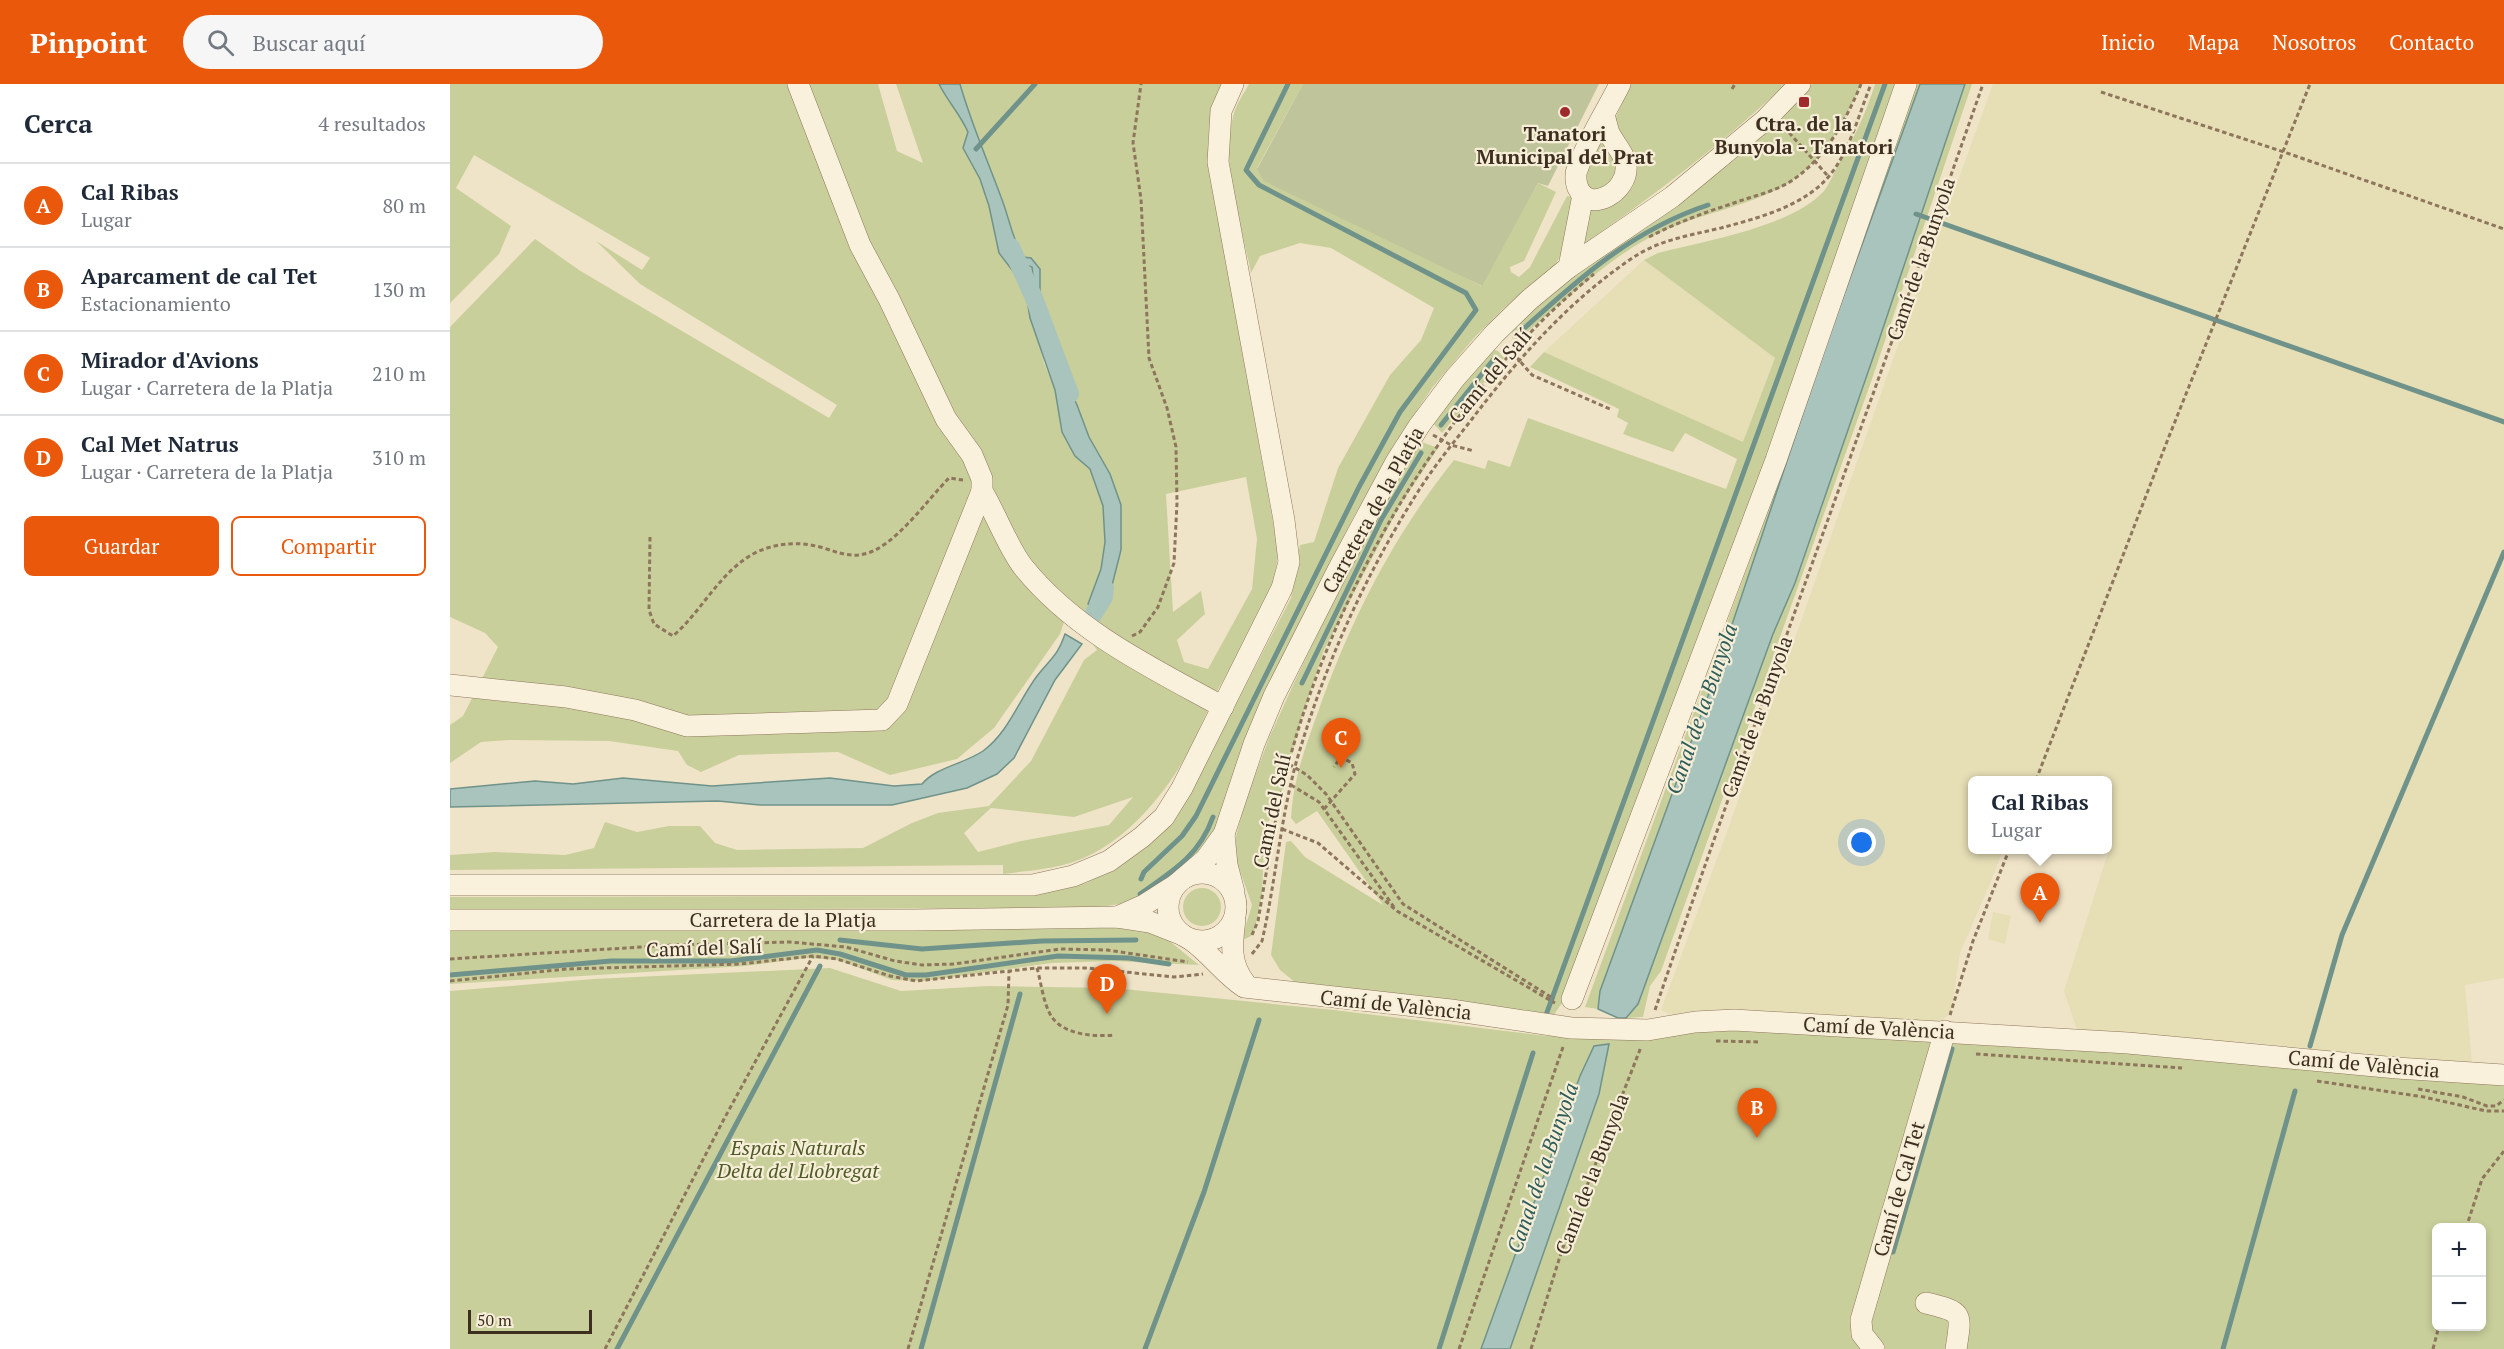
<!DOCTYPE html>
<html lang="es">
<head>
<meta charset="utf-8">
<style>
  :root { --surface:#fff; --page:#f6f6f7; --text:#1f2937; --muted:#747a83; --line:#e0e1e3; --accent:#ea580c }
  body { margin:0; font-family:"PT Serif",serif; background:var(--page); color:var(--text) }
  .controls { position:absolute; right:18px; bottom:18px; display:grid; overflow:hidden; border-radius:9px; box-shadow:0 3px 9px #0003 }
  .controls button { width:54px; height:54px; display:grid; place-items:center; padding:0; border:0; border-bottom:2px solid var(--line); background:var(--surface); color:var(--text); font:30px sans-serif }
  .scale { position:absolute; left:18px; bottom:15px; width:124px; box-sizing:border-box; padding-left:6px; border:3px solid #3d2e20; border-top:0; font-size:16px; line-height:21px; white-space:nowrap; color:#3d2e20; -webkit-text-stroke:4px #f7eed8; paint-order:stroke }
  .you { position:absolute; left:1412px; top:759px; width:21px; height:21px; margin:-15px; border:4px solid #fff; border-radius:50%; background:#1a73e8; box-shadow:0 0 0 9px #1a73e833 }
  .badge { display:grid; place-items:center; width:39px; height:39px; border-radius:50%; background:var(--accent); color:#fff; font-size:20px; font-weight:700 }
  .pin { position:absolute; translate:-50% -50px; filter:drop-shadow(0 2px 3px #0008) }
  .pin::after { content:''; position:absolute; top:32px; width:21px; height:18px; background:inherit; clip-path:polygon(0 0,100% 0,50% 100%) }
  .popup { position:absolute; left:1518px; top:692px; width:144px; height:78px; box-sizing:border-box; display:grid; place-content:center; border-radius:9px; background:var(--surface); filter:drop-shadow(0 2px 4px #0005); font-size:20px; white-space:nowrap; color:var(--muted) }
  .popup b { font-size:22px; color:var(--text) }
  .popup::after { content:''; position:absolute; left:50%; top:100%; margin-left:-12px; border:12px solid transparent; border-top-color:var(--surface) }
  .list { margin:0; padding:0; list-style:none }
  h2 { display:flex; justify-content:space-between; align-items:center; height:78px; margin:0; padding:0 24px; font-size:26px }
  h2 small { font-size:20px; font-weight:400; color:var(--muted) }
  .list li { display:grid; grid-template-columns:39px 1fr auto; gap:18px; align-items:center; box-sizing:border-box; height:84px; padding:0 24px; border-top:2px solid var(--line) }
  .list b { display:block; font-size:22px; white-space:nowrap }
  .list p { margin:0; font-size:20px; white-space:nowrap; color:var(--muted) }
  .list em { font-size:20px; font-style:normal; color:var(--muted) }
  .actions { display:flex; gap:12px; padding:18px 24px }
  .actions a { flex:1; padding:14px 0; border:2px solid var(--accent); border-radius:9px; text-align:center; font-size:21px; color:var(--accent) }
  .actions .main { background:var(--accent); color:#fff }
  .icon { flex:none; width:33px; height:33px; fill:none; stroke:currentColor; stroke-width:2; stroke-linecap:round; stroke-linejoin:round }
  .map { position:relative; flex:none; width:2054px; height:1265px; overflow:hidden }
  header { display:flex; align-items:center; gap:36px; box-sizing:border-box; height:84px; padding:0 30px; background:var(--accent); color:#fff }
  header strong { font-size:28px }
  nav { display:flex; gap:33px; margin-inline-start:auto; font-size:21px }
  .search { width:420px; height:54px; background:var(--page); display:flex; align-items:center; gap:15px; box-sizing:border-box; padding:0 21px; border-radius:33px; color:var(--muted); font-size:22px }
  main { display:flex }
  aside { flex:1; background:var(--surface) }
  .map>svg:first-child { display:block }
</style>
</head>
<body>
<header>
<strong>Pinpoint</strong>
<div class="search"><svg class="icon" aria-label="search" viewBox="0 0 24 24"><circle cx="10" cy="10" r="6"/><path d="M15 15l6 6"/></svg>Buscar aquí</div>
<nav><a>Inicio</a><a>Mapa</a><a>Nosotros</a><a>Contacto</a></nav>
</header>
<main>
<aside>
<h2>Cerca<small>4 resultados</small></h2>
<ul class="list">
<li><span class="badge">A</span><div><b>Cal Ribas</b><p>Lugar</p></div><em>80 m</em></li>
<li><span class="badge">B</span><div><b>Aparcament de cal Tet</b><p>Estacionamiento</p></div><em>130 m</em></li>
<li><span class="badge">C</span><div><b>Mirador d'Avions</b><p>Lugar · Carretera de la Platja</p></div><em>210 m</em></li>
<li><span class="badge">D</span><div><b>Cal Met Natrus</b><p>Lugar · Carretera de la Platja</p></div><em>310 m</em></li>
</ul>
<div class="actions"><a class="main">Guardar</a><a>Compartir</a></div>
</aside>
<div class="map">
<svg width="2054" height="1265" viewBox="0 0 2054 1265">
  <rect width="100%" height="100%" fill="#f0e4c8"/>
  <g fill="#e6deb5">
    <path d="M1543 0H2054V894L2015 901 2022 979 1940 974 1804 959 1628 949 1614 907 1660 762 1658 760V696H1522V766H1553L1539 802 1510 869 1501 929 1487 940 1225 932 1211 926 1278 745 1442 278Z"/>
    <path d="M1194 176 1325 274 1293 359 1094 268Z"/>
    <path d="M1543 828 1561 832 1555 860 1538 855Z"/>
  </g>
  <g fill="#c9cf9b" fill-rule="evenodd">
    <path d="M0 0H428L447 67 473 79 446 0H489C498 18 510 30 518 48L513 64 530 95 569 193 568 185 574 180 582 183 584 202 575 203 594 279 605 306 612 348 625 372 640 385 653 422 655 458 651 485 641 512 656 525 671 466V421L660 390 639 353 627 321 600 262 590 216V185L573 173 567 163 552 114 521 37 510 0H772C759 33 757 48 759 83L828 466C825 520 800 550 774 595 760 618 751 644 738 668 717 708 679 753 638 772 612 785 582 786 553 790V781L0 786V771L45 768 115 771 144 764 155 738 187 748 219 742H250L265 759 287 766 413 764 462 739 488 729 539 722 581 677 634 576 647 566 639 555 614 538 610 550 544 644 507 675 440 691 388 668 289 671 251 688 237 681 228 667 159 657 59 656 31 658 0 679V641L13 632 48 563 35 549 0 533V243L85 155 129 186 379 334 387 321 190 200 146 157 192 186 200 174 24 71 6 104 61 142 49 170 0 219ZM796 393 807 455 802 505 758 585 734 578 727 556 755 530 751 507 723 528 716 410ZM683 713 659 741 571 757 528 768 514 749 541 724 624 733Z"/>
    <path d="M799 0H853L807 84 1031 202 1088 99 1106 108 1074 177 1060 183 1061 188 1069 193 1080 183 1117 112 1124 114 1111 171 1105 181 1053 225 1024 254 982 304 947 356 903 434 839 560 796 654 760 759 749 774 703 806 676 819 644 824 0 826V813L498 812 596 808 636 799 660 787 694 765 717 744 733 722 841 514 850 461 864 458 888 384 940 291 971 256 984 224 881 164 850 159 810 172 801 189C791 138 769 81 784 29 787 19 794 9 799 0Z"/>
    <path d="M1181 0H1336C1272 60 1204 112 1132 161L1139 122C1148 120 1163 119 1171 114 1202 95 1175 61 1163 39Z"/>
    <path d="M1362 0H1411C1394 40 1369 85 1328 105 1286 126 1238 132 1197 155 1150 181 1109 222 1068 256L1062 254 1063 245C1086 223 1110 201 1135 182 1216 123 1298 79 1362 0Z"/>
    <path d="M1425 0H1446L1285 464 1112 919 1101 935 846 899 830 886 821 871 836 758 841 757 855 773 933 821 867 727 846 740 841 734C843 697 855 663 868 628 900 537 943 452 1004 376L1035 385 1038 376 1060 383 1078 334 1276 405 1287 375 1235 349 1223 368 1173 350 1178 339 1167 333 1169 325 1080 283 1094 268 1293 358 1325 274 1194 176 1208 169C1255 157 1341 143 1374 107 1379 100 1383 91 1387 83 1403 56 1416 30 1425 0Z"/>
    <path d="M1464 0H1478L1156 913 1148 925 1135 923 1330 395Z"/>
    <path d="M1508 0H1522L1421 298 1211 887 1200 902 1193 933 1176 934Z"/>
    <path d="M1153 50 1169 85 1159 105H1140C1128 89 1145 66 1153 50Z"/>
    <path d="M1042 265 1048 267 1054 274 992 349 982 338Z"/>
    <path d="M969 357 988 364 950 421 874 566 852 633 828 720 815 744 812 809 805 845 801 852 791 857 802 821 786 776V752L796 715 820 652 843 601 891 501Z"/>
    <circle cx="752" cy="823" r="19"/>
    <path d="M679 842 712 851 749 881 663 877 601 879 474 897 442 896 388 876 356 874 295 882 0 900V846L615 845Z"/>
    <path d="M380 884 451 907 538 902 663 904 884 926 1097 952 1210 951 1283 942 1757 973 2054 997V1265H0V907L143 895ZM1986 1144H2032V1242H1986Z"/>
  </g>
  <path fill="#bfc49a" d="M853 0H1149L1098 102 1088 99 1032 202 814 97 807 85Z"/>
  <g fill="#a9c4bc" stroke="#6f938a" stroke-width="1.5">
    <path d="M489 0H510C521 39 537 75 551 113 559 133 562 154 573 173L581 174 590 185V216L600 262 627 321 639 353 660 390 671 421V466L656 525 638 520 651 485 655 458 653 422 640 385 625 372 612 348 605 306 580 234 575 203 584 202 582 183 574 180 568 185 569 195 549 169 539 122 530 95 513 64 518 48C510 30 498 18 489 0Z"/>
    <path d="M1470 0H1515L1426 265 1345 499 1323 550 1188 920 1176 934H1168L1148 925 1150 907 1259 609 1379 252Z"/>
    <path d="M615 550 632 560 605 596 564 674 547 690 517 704 442 721H310L268 717 0 723V705L85 697 123 700 173 694 262 702 380 694 444 702 472 700C486 683 514 680 533 667 558 649 569 616 587 592 601 574 607 573 615 550Z"/>
    <path d="M1159 960 1149 1010 1060 1265H1031L1130 992 1144 962Z"/>
  </g>
  <g fill="none" stroke-linecap="round" stroke-linejoin="round">
    <g stroke="#6f938a" stroke-width="5">
      <path d="M526 65 585 0"/>
      <path d="M1466 130 2054 338"/>
      <path d="M1069 249C1127 196 1182 146 1258 121"/>
      <path d="M991 341 1044 275"/>
      <path d="M852 599 931 436 971 369"/>
      <path d="M691 795 694 788 732 752 746 732 909 403 950 328 1026 226 1016 209 809 101 796 86 838 0"/>
      <path d="M690 810C723 787 749 772 763 733"/>
      <path d="M390 856 472 865 592 857 686 856"/>
      <path d="M0 891 161 877H281L367 866 390 870 456 891H476L608 872 679 874 719 880"/>
      <path d="M1096 931 1435 0"/>
      <path d="M1860 962 1892 851 2054 468"/>
      <path d="M1443 1168 1502 965"/>
      <path d="M167 1265 370 882"/>
      <path d="M471 1265 570 910"/>
      <path d="M695 1265 754 1108 809 936"/>
      <path d="M989 1265 1083 969"/>
      <path d="M1773 1265 1845 1007"/>
    </g>
    <g stroke="#a9c4bc" stroke-width="18">
      <path d="M561 163 584 214 620 310"/>
      <path d="M643 531 654 513 655 504"/>
    </g>
    <g stroke="#8d765c" stroke-width="22">
      <g id="minor">
        <path d="M348 0 410 161 439 215 496 335 522 371 532 395V407C546 430 559 466 574 484 626 548 702 584 773 623"/>
        <path d="M1154 31C1156 37 1157 43 1159 49 1164 59 1175 71 1176 81 1179 108 1139 130 1128 104 1126 100 1125 90 1127 86 1137 57 1156 28 1170 0"/>
        <path d="M1119 183 1133 111"/>
        <path d="M0 601 116 613 185 626 237 642 432 636 447 620 532 407"/>
        <path d="M774 750 777 781 784 808"/>
        <circle cx="752" cy="823" r="34"/>
        <path d="M734 794 756 775 774 750 804 660 824 612 889 484 946 378 969 342 1005 294 1045 249 1079 216 1119 183 1222 113 1315 36 1350 0"/>
        <path d="M0 801H583L623 792 659 777 692 753 714 733 732 704 832 504 839 478 834 436 768 78 771 27 783 0"/>
        <path d="M667 833 694 821 727 800"/>
        <path d="M785 835C782 859 779 879 795 899"/>
        <path d="M0 836H464L667 833 700 838 733 851"/>
        <path d="M741 856C761 870 774 890 794 903L1001 926 1121 944 1198 946 1245 938 1284 936 1678 959 1947 984 2054 991"/>
        <path d="M1122 915 1326 376 1456 0"/>
        <path d="M1476 1219C1513 1228 1512 1228 1506 1265"/>
        <path d="M1424 1265 1412 1250 1411 1236 1495 947"/>
      </g>
    </g>
    <g stroke="#8d765c" stroke-width="3" stroke-dasharray="4.5 3" stroke-linecap="butt">
      <path d="M1282 5 1285 0"/>
      <path d="M1651 8 1834 68 2054 145"/>
      <path d="M1334 43 1378 92"/>
      <path d="M1199 153C1226 139 1253 129 1281 120 1300 113 1320 109 1338 99 1373 78 1396 37 1411 0"/>
      <path d="M1056 261 1082 291 1160 325"/>
      <path d="M983 351 1001 361 1024 367"/>
      <path d="M200 453 199 526 204 540 223 552C252 527 269 489 303 470 324 459 347 457 370 463 385 467 398 474 414 470 444 464 477 416 499 394L513 396"/>
      <path d="M682 552 690 548 708 523 724 479 727 419 726 363 717 324 699 274 691 115 683 59 691 0"/>
      <path d="M839 680 857 691 876 710 953 820 1104 915"/>
      <path d="M1586 696 1718 355 1860 0"/>
      <path d="M841 701 869 718 944 823"/>
      <path d="M874 725 905 690 902 679 891 673 884 683"/>
      <path d="M832 745 868 759 947 827 1105 919"/>
      <path d="M802 851 808 837C817 785 825 732 838 681 886 501 999 308 1144 190"/>
      <path d="M802 870 812 857 814 848C826 792 831 734 846 679 874 582 915 491 969 406 985 381 1004 358 1022 335 1067 276 1117 219 1178 177 1207 156 1237 152 1271 144 1308 134 1355 122 1380 91 1400 66 1409 30 1421 0"/>
      <path d="M0 875 223 861 340 858 396 863 445 877 472 881 504 880 610 865 657 866 738 878"/>
      <path d="M587 884C591 898 593 917 600 930 611 951 644 953 665 951"/>
      <path d="M0 897 117 885 290 880 363 872 387 875 440 892 466 897 587 884H637L724 893 753 890"/>
      <path d="M1205 926C1311 616 1425 309 1533 0"/>
      <path d="M1500 931 1523 857 1559 766"/>
      <path d="M1266 957 1310 958"/>
      <path d="M1526 970 1732 984"/>
      <path d="M1867 997 1974 1013 2036 1027H2054"/>
      <path d="M1968 1005 2013 1013 2037 1022H2046L2054 1016"/>
      <path d="M2016 1144 2032 1095 2054 1067"/>
      <path d="M155 1265 274 1035 363 872"/>
      <path d="M458 1265 558 921 559 888"/>
      <path d="M1009 1265 1114 960"/>
      <path d="M1081 1265 1112 1166 1191 963"/>
      <path d="M1983 1265 1989 1242"/>
    </g>
    <use href="#minor" stroke="#faf1dc" stroke-width="21"/>
  </g>
  <g fill="#9e2a2b" stroke="#f7eed8" stroke-width="2">
    <rect x="1348" y="12" width="12" height="12" rx="3"/>
    <circle cx="1115" cy="28" r="6"/>
  </g>
  <g text-anchor="middle" stroke-width="4.5" stroke-linejoin="round" paint-order="stroke">
    <g font-size="20" font-weight="bold" fill="#3d2e20" stroke="#f7eed8">
      <text x="1354" y="47">Ctra. de la<tspan x="1354" dy="23">Bunyola - Tanatori</tspan></text>
      <text x="1115" y="57">Tanatori<tspan x="1115" dy="23">Municipal del Prat</tspan></text>
    </g>
    <g font-size="20" fill="#3d2e20" stroke="#f7eed8">
      <text transform="translate(1471 175) rotate(-71)" y="7">Camí de la Bunyola</text>
      <text transform="translate(1040 292) rotate(-50)" y="7">Camí del Salí</text>
      <text transform="translate(923 426) rotate(-61)" y="7">Carretera de la Platja</text>
      <text transform="translate(1307 633) rotate(-70)" y="7">Camí de la Bunyola</text>
      <text transform="translate(822 727) rotate(-78)" y="7">Camí del Salí</text>
      <text x="333" y="843">Carretera de la Platja</text>
      <text transform="translate(254 864) rotate(-2)" y="7">Camí del Salí</text>
      <text transform="translate(946 921) rotate(6)" y="7">Camí de València</text>
      <text transform="translate(1429 944) rotate(3)" y="7">Camí de València</text>
      <text transform="translate(1914 980) rotate(5)" y="7">Camí de València</text>
      <text transform="translate(1142 1090) rotate(-69)" y="7">Camí de la Bunyola</text>
      <text transform="translate(1449 1105) rotate(-74)" y="7">Camí de Cal Tet</text>
    </g>
    <g font-size="20" font-style="italic" fill="#4d5a26" stroke="#f7eed8">
      <text x="348" y="1071">Espais Naturals<tspan x="348" dy="23">Delta del Llobregat</tspan></text>
    </g>
    <g font-size="21" font-style="italic" fill="#2f5d5a" stroke="#f7eed8">
      <text transform="translate(1252 625) rotate(-71)" y="7">Canal de la Bunyola</text>
      <text transform="translate(1093 1084) rotate(-71)" y="7">Canal de la Bunyola</text>
    </g>
  </g>
</svg>
<div class="controls">
<button>+</button>
<button>−</button>
</div>
<div class="scale">50 m</div>
<div class="you"></div>
<div class="pin badge" style="left:1590px;top:839px">A</div>
<div class="popup"><b>Cal Ribas</b>Lugar</div>
<div class="pin badge" style="left:1307px;top:1054px">B</div>
<div class="pin badge" style="left:891px;top:684px">C</div>
<div class="pin badge" style="left:657px;top:930px">D</div>
</div>
</main>
</body>
</html>
